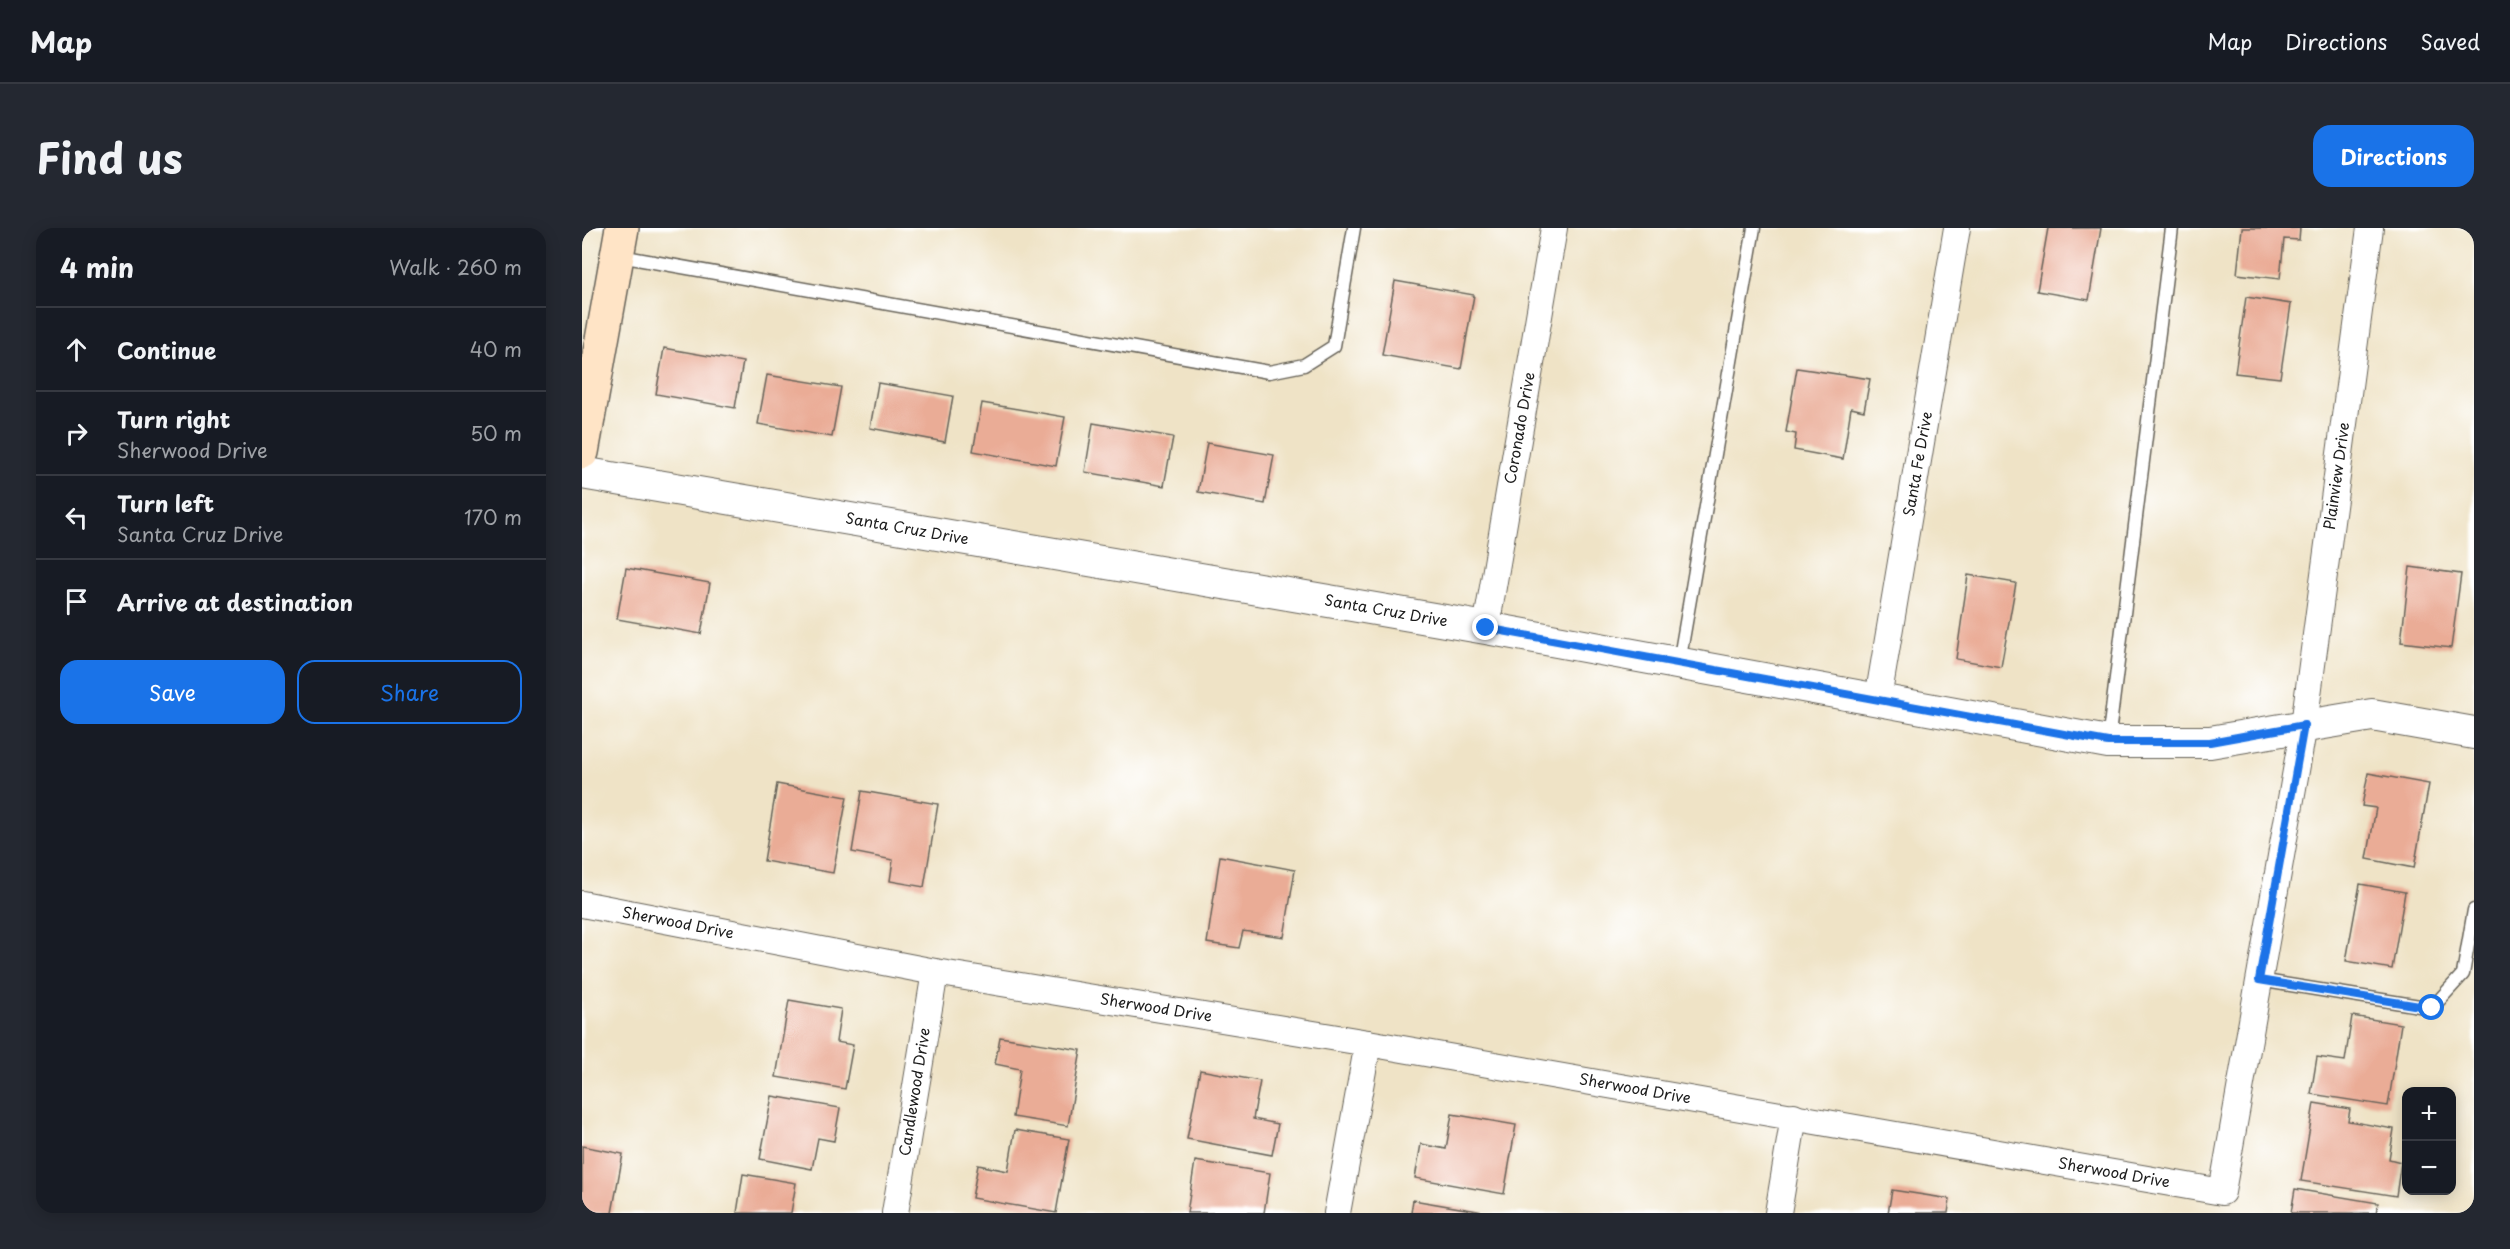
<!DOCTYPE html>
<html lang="en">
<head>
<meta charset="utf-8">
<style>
  :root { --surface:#171b24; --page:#242831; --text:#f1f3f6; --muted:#9ea1a6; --line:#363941; --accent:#1a73e8 }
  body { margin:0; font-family:"Playpen Sans",sans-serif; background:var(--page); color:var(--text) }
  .controls { position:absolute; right:18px; bottom:18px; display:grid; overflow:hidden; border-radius:12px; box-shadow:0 3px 15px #0003 }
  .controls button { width:54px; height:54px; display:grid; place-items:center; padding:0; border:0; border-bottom:2px solid var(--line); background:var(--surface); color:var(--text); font:30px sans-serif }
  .stop { position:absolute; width:18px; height:18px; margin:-14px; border:4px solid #1a73e8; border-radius:50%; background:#fff }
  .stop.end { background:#1a73e8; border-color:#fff; box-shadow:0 2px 6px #0008 }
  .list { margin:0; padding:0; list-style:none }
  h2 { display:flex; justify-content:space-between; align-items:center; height:78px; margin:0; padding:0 24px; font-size:26px }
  h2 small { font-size:20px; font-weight:400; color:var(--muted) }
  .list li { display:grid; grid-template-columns:39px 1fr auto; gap:18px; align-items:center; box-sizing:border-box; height:84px; padding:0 24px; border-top:2px solid var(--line) }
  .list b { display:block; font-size:22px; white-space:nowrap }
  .list p { margin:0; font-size:20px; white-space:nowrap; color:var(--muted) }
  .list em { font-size:20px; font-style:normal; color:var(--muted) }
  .actions { display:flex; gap:12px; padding:18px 24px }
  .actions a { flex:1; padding:14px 0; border:2px solid var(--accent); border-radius:18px; text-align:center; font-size:21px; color:var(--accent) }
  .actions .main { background:var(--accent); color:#fff }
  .icon { flex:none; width:33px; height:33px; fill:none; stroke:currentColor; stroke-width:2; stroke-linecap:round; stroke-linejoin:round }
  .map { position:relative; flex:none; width:1892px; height:985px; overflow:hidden; border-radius:18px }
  header { display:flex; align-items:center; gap:36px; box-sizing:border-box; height:84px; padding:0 30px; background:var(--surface); border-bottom:2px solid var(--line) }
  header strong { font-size:28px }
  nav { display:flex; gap:33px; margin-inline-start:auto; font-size:21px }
  .intro { display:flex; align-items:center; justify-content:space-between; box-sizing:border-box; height:144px; padding:0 36px }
  h1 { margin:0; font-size:42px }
  .button { padding:15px 27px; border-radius:18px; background:var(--accent); color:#fff; font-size:21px; font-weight:700 }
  main { display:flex; gap:36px; padding:0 36px }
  aside { flex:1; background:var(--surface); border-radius:18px; box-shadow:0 3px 15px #0003 }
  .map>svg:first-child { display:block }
</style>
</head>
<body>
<header>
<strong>Map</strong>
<nav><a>Map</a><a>Directions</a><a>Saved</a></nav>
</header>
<div class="intro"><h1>Find us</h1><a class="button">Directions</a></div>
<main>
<aside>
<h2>4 min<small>Walk · 260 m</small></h2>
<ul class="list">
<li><svg class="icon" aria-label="ahead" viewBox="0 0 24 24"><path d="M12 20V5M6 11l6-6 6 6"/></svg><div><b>Continue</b></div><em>40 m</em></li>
<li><svg class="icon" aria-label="right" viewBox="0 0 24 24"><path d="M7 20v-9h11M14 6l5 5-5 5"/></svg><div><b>Turn right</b><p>Sherwood Drive</p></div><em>50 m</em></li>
<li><svg class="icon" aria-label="left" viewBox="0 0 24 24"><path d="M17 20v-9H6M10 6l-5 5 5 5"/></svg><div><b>Turn left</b><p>Santa Cruz Drive</p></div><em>170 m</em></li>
<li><svg class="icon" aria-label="arrive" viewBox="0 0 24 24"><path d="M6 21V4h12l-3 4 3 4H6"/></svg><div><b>Arrive at destination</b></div></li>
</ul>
<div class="actions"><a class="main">Save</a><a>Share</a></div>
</aside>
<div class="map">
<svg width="1892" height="985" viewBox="0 0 1892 985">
  <rect width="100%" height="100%" fill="#fff"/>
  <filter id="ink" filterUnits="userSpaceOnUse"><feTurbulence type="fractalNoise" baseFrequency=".0167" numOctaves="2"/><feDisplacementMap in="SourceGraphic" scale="12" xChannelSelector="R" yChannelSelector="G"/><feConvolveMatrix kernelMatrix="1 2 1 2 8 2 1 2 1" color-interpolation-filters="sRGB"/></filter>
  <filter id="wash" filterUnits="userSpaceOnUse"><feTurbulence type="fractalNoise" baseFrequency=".008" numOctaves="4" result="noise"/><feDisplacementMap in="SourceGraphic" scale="24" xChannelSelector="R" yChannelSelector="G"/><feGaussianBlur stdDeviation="1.35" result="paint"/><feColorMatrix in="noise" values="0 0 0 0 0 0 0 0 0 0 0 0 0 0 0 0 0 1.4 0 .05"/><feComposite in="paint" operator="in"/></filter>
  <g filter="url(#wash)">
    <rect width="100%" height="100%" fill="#efe3c6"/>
    <g id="blocks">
      <g fill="#eaac96">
        <path d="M1466 0H1519L1507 72 1455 63Z"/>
        <path d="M1660 0H1718L1717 12 1702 11 1698 51 1655 46Z"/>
        <path d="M813 53 892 67 879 141 800 127Z"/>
        <path d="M1664 69 1709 76 1698 150 1653 145Z"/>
        <path d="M82 120 161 134 153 180 74 166Z"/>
        <path d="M1215 140 1288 151 1282 183 1269 180 1261 231 1212 222 1214 206 1204 204Z"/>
        <path d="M185 147 259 159 250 209 176 196Z"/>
        <path d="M296 155 371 168 363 214 288 200Z"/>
        <path d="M400 175 483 189 474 238 391 223Z"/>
        <path d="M511 195 591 209 582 258 503 244Z"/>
        <path d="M625 215 692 227 683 276 616 264Z"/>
        <path d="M1828 339 1879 346 1869 420 1819 414Z"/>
        <path d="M44 340 128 355 119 406 35 391Z"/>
        <path d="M1386 347 1434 355 1419 439 1374 431Z"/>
        <path d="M1786 545 1847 556 1832 640 1785 631 1794 580 1780 578Z"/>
        <path d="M195 556 265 569 251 645 182 633Z"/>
        <path d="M280 563 356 576 342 659 308 653 311 632 270 624Z"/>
        <path d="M638 628 713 642 702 709 661 703 657 720 625 715Z"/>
        <path d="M1778 656 1823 664 1810 741 1764 733Z"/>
        <path d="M207 772 259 781 254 814 271 817 263 861 194 849Z"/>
        <path d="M1770 788 1819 796 1806 878 1729 866 1735 829 1763 833Z"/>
        <path d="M418 809 499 822 486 898 431 889 438 841 413 836Z"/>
        <path d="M618 842 678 853 671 891 696 896 690 927 605 911Z"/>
        <path d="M190 868 258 880 252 913 236 910 230 941 178 931Z"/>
        <path d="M1732 875 1768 881 1766 893 1812 901 1807 931 1819 934 1814 968 1719 953Z"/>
        <path d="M870 886 934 897 922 966 833 950 839 916 864 921Z"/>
        <path d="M433 902 487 911 474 985 390 970 396 937 426 943Z"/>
        <path d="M0 918 41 926 30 985H0Z"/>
        <path d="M613 933 688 945 682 985H605Z"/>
        <path d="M161 946 214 955 209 985H155Z"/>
        <path d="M1713 961 1796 975 1794 985H1709Z"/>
        <path d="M1310 962 1368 971 1366 985H1306Z"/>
        <path d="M831 972 901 984V985H829Z"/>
      </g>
    </g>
  </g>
  <g filter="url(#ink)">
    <use href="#blocks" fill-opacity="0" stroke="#666258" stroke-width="1.5"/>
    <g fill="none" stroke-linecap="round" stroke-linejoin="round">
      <g stroke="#666258" stroke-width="15">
        <g id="service">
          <path d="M38 28 687 144 722 137 752 118 772 0"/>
          <path d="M1097 435 1172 0"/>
          <path d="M1526 514 1590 0"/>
          <path d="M1677 752 1850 780 1881 746 1892 682"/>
        </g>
      </g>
      <g stroke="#666258" stroke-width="28">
        <g id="minor">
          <path d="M904 400 972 0"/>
          <path d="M1296 471 1375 0"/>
          <path d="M0 676 353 744 786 815 1640 964 1722 497 1788 0"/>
          <path d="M313 985 353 744"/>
          <path d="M755 985 786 815"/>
          <path d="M1196 985 1212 888"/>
        </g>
      </g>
      <g stroke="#666258" stroke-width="34">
        <path id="tertiary" d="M0 245 904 400 1526 514H1628L1790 487 1892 505"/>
      </g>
      <g stroke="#666258" stroke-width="36">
        <path id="secondary" d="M0 224 40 0"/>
      </g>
      <use href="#service" stroke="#fff" stroke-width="12"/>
      <use href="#minor" stroke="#fff" stroke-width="26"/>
      <use href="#tertiary" stroke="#fff" stroke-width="32"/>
      <use href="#secondary" stroke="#ffe4c6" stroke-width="33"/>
    </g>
  </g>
  <g fill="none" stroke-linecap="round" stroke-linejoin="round" filter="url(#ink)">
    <path stroke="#1a73e8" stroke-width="8" d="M904 400 1526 514H1628L1722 497 1677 752 1850 780"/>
  </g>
  <g text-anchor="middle" stroke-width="4.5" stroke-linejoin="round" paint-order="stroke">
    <g font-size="15" fill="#1c1c1c" stroke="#fff">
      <text transform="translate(938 200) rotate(-80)" y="5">Coronado Drive</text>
      <text transform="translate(1336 236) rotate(-80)" y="5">Santa Fe Drive</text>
      <text transform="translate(1755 248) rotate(-82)" y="5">Plainview Drive</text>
      <text transform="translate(325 301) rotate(10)" y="5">Santa Cruz Drive</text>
      <text transform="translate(804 383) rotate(10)" y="5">Santa Cruz Drive</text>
      <text transform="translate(96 695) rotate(11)" y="5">Sherwood Drive</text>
      <text transform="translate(574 780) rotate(9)" y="5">Sherwood Drive</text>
      <text transform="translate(1053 861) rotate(10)" y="5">Sherwood Drive</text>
      <text transform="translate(333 864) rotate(-81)" y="5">Candlewood Drive</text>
      <text transform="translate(1532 945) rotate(10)" y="5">Sherwood Drive</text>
    </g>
  </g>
</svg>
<div class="controls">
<button>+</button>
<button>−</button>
</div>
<div class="stop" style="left:1850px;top:780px"></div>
<div class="stop end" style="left:904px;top:400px"></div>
</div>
</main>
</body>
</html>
